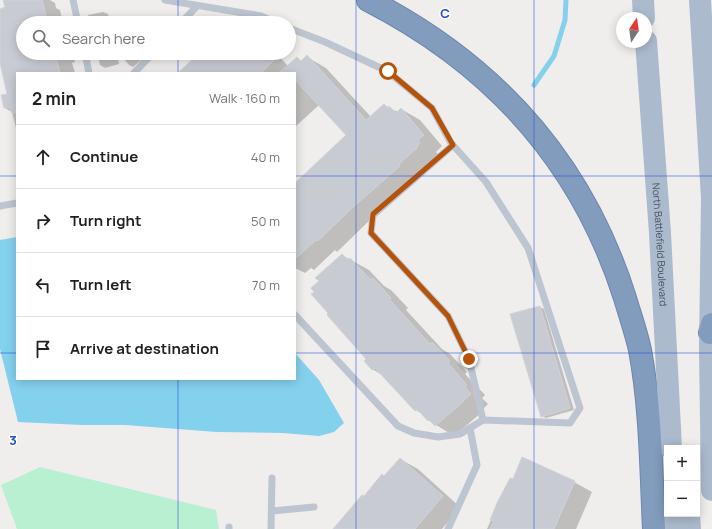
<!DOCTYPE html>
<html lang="en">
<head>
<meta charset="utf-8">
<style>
  :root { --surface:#fff; --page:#f6f6f6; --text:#222; --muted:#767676; --line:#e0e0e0 }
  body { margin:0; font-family:Manrope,sans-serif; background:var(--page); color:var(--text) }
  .controls { position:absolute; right:12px; bottom:12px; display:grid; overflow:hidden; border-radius:0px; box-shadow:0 2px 10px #0003 }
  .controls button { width:36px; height:36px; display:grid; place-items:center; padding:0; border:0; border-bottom:1px solid var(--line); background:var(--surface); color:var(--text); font:20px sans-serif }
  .compass { position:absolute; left:616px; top:12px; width:36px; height:36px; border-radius:50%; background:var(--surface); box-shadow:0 2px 10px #0003; rotate:13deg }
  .stop { position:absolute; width:12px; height:12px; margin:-9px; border:3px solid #b45309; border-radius:50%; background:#fff }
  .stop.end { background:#b45309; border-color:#fff; box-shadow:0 1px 4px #0008 }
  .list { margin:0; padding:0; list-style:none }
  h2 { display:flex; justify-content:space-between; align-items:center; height:52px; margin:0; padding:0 16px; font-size:17px }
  h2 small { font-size:13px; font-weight:400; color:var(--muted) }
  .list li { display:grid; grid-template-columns:26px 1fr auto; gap:12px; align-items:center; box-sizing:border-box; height:64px; padding:0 16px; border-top:1px solid var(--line) }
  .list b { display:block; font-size:15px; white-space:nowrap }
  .list em { font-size:13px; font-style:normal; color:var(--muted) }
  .icon { flex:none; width:22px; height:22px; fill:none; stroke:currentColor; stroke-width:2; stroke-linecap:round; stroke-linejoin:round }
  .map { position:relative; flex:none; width:712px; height:529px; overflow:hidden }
  .search { position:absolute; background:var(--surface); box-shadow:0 2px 10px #0003; left:16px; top:16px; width:280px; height:44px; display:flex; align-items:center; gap:10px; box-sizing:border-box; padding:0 14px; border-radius:22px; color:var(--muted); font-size:15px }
  .panel { position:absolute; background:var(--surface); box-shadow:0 2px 10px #0003; left:16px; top:72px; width:280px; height:308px; border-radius:0px }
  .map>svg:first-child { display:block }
</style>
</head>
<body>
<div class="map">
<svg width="712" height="529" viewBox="0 0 712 529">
  <rect width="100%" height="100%" fill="#f0eded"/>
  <path fill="#b9f0d2" d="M40 467 216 510 219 529H17L1 485Z"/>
  <path fill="#84d1ee" d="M17 237V379H295V353L319 380 344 423 334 432 319 436 283 433 217 432 125 425H82L18 422 0 349V240Z"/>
  <g fill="#0003">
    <path d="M4 0H50L55 3 56 8 60 10 63 23H23V53H73L75 62 72 63 75 73H17V132L12 112 5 108 8 94 0 59V10L6 8Z"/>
    <path d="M103 12 108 14 110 23H90L88 15Z"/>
    <path d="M156 18 161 21 163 23H151Z"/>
    <path d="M97 53H117L119 64 105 68 100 65Z"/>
    <path d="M119 53H149L133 67 129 65Z"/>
    <path d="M201 53H276L288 66 297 58 302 61 307 57 326 68 371 117 384 105 398 112 401 109 420 120 442 146 436 152 438 154 337 252 335 250 314 270 311 268 305 273 295 268V183L347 136 319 105 295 127V73H180Z"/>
    <path d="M342 255 369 270 384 286 391 290 408 308 406 310 442 349 450 354 467 372 465 374 485 395 482 398 488 404 480 412 481 413 454 436 428 420 422 414 416 410 384 376 372 369 368 359 330 313 316 292 320 281Z"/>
    <path d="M540 307 544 309 574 410 546 418 542 416Z"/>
    <path d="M400 459 418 469 460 507 442 529H334L385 477Z"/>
    <path d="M574 482 592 492 576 529H487L498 504Z"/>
  </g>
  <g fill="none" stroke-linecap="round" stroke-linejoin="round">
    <path stroke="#84d1ee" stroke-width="5" d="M534 85 554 56 565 20 566 0"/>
  </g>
  <g fill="#c9cbd3" stroke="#d1d2d9">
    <path d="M3 0H42L48 23H23V53H55L60 73H17V113H12L10 107 4 108 1 95 7 94 0 63V9L5 7Z"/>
    <path d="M199 53H267L274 60 261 73H178Z"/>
    <path d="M307 55 366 120 384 104 388 108 389 106 396 113 401 108 424 135 418 140 420 143 417 146 418 147 399 164 400 166 352 208 318 241 316 240 295 259V183L346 135 295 80V73H279L297 57 301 61Z"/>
    <path d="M342 254 348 260 350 258 371 280 373 278 391 298 389 299 430 344 432 342 450 361 448 363 467 385 465 387 471 394 463 401V402L435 426 429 420 428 421 417 409 415 411 375 368 372 370 364 361 366 359 327 315 328 313 311 294 314 292 311 288 319 281 315 278Z"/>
    <path d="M540 306 570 408 541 417 510 314Z"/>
    <path d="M522 457 575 481 554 529H490L494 521 490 520 497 503 510 478 513 479Z"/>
    <path d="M400 458 443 496 415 529H333L362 495 364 496 382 474 384 476Z"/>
  </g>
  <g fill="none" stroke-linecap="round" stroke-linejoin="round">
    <g stroke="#6e87aa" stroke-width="24">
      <g id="highway">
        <path d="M368 0C493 64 582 162 625 298 630 315 636 332 640 350 651 409 651 469 654 529"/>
        <path d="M710 333 712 324"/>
      </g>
    </g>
    <g stroke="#bdc6d0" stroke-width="7">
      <path d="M73 0 78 23"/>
      <path d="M165 0 261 16 277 23"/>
      <path d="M181 23 197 6"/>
      <path d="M289 28 325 42 387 71 432 108 451 143 486 182 528 248 580 408 570 423 483 420 460 434 438 437 414 433 398 426 295 315"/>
      <path d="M85 53 89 73"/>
      <path d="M134 73 153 53"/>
      <path d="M453 145 373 215 371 233 448 316 469 359 483 420"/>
      <path d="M0 206 17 203"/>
      <path d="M272 511 314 507"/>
      <path d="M229 529V527"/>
      <path d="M271 529 272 478"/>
      <path d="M448 529 477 465 470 428"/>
    </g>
    <g stroke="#abbacd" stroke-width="22">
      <path d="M643 0 644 18"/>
      <path d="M700 0 712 198 710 349 712 490"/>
      <path id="s1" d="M646 41 660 233 671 448"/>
      <path d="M673 514V529"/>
      <path d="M689 514 690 529"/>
    </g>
    <use href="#highway" stroke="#829cbe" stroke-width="22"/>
  </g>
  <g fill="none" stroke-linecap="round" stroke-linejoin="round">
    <path stroke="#b45309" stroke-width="5" d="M388 71 432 108 453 145 373 214 371 233 448 316 469 359"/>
  </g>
  <path fill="none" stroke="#1d4ed8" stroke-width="1" stroke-opacity="0.55" d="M178 0V23M356 0V529M534 0V529M178 53V73M0 176H17M295 176H712M0 353H17M295 353H712M178 379V529"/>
  <g text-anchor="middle" stroke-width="3" stroke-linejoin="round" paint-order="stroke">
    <g font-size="10" fill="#454f5b" stroke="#fff">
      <text dy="4" stroke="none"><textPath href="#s1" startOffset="204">North Battlefield Boulevard</textPath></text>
    </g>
  </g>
  <g font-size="13" text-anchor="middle" font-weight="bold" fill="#1d4ed8" stroke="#fff" stroke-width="3" stroke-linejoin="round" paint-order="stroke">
    <text x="445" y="18">C</text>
    <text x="13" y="445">3</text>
  </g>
</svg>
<div class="controls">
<button>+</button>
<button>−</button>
</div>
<svg class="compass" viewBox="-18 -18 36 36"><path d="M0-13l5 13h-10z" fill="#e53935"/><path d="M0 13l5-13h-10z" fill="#767676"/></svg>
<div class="stop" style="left:388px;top:71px"></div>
<div class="stop end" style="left:469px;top:359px"></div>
<div class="search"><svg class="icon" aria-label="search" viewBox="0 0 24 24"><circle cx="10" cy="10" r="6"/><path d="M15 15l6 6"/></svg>Search here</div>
<section class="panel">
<h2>2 min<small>Walk · 160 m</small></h2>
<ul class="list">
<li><svg class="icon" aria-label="ahead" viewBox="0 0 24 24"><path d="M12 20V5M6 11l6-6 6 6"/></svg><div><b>Continue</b></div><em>40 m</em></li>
<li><svg class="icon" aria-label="right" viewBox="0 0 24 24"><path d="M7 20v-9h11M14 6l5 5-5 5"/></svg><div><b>Turn right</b></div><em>50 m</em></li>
<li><svg class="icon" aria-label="left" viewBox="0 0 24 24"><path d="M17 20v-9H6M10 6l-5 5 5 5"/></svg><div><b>Turn left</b></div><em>70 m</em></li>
<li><svg class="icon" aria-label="arrive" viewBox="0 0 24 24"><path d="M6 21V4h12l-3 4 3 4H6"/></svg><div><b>Arrive at destination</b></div></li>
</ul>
</section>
</div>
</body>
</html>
